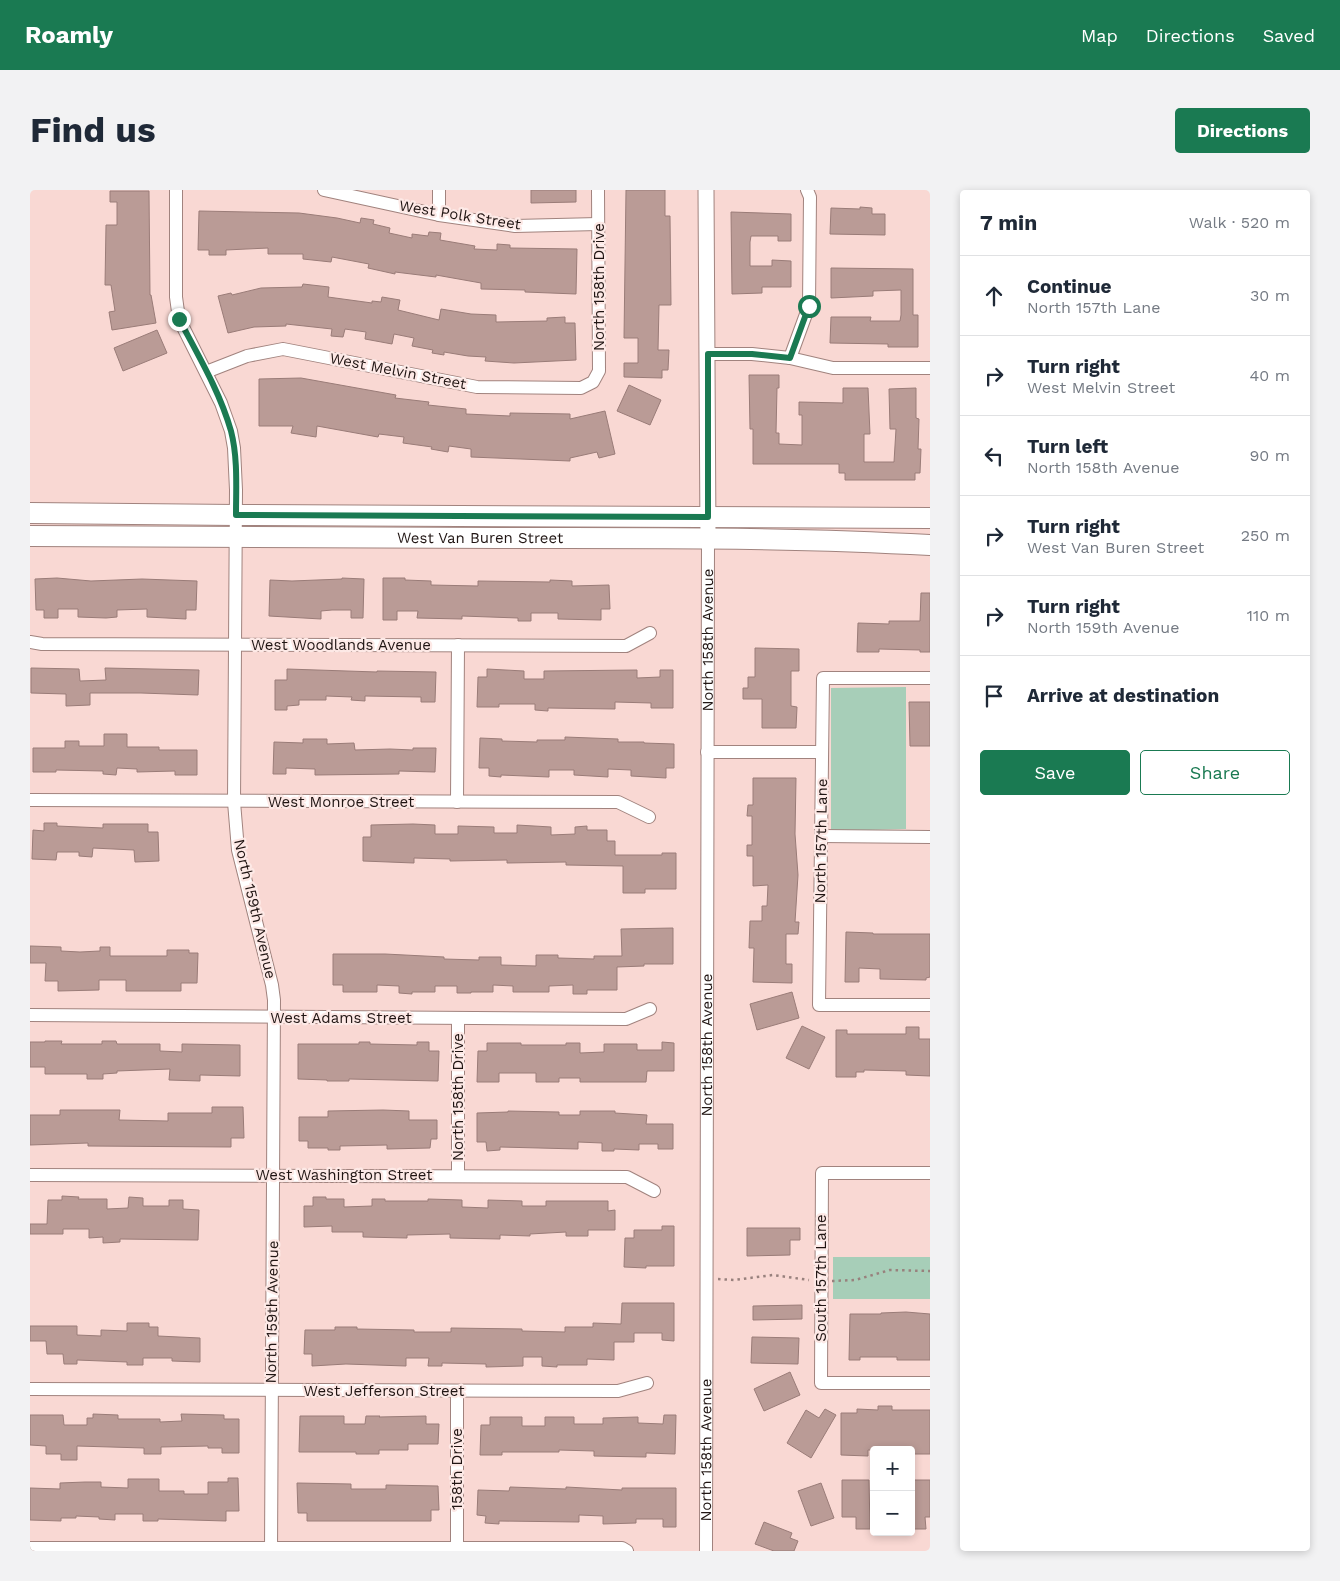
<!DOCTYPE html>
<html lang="en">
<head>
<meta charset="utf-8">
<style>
  :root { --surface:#fff; --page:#f2f2f3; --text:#1f2937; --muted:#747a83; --line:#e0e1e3; --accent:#1a7a52 }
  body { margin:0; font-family:"Work Sans",sans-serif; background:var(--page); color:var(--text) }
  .controls { position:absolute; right:15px; bottom:15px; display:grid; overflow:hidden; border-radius:5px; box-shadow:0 2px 8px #0003 }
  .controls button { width:45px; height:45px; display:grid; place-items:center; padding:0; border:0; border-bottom:1px solid var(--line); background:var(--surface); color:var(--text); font:25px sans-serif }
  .stop { position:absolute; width:15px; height:15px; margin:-11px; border:4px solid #1a7a52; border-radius:50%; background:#fff }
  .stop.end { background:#1a7a52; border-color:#fff; box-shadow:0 1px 5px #0008 }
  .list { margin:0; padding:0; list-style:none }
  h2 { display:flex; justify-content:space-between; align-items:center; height:65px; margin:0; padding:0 20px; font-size:21px }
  h2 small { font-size:16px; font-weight:400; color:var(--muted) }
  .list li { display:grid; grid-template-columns:32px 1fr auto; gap:15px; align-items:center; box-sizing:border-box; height:80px; padding:0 20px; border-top:1px solid var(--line) }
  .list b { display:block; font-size:19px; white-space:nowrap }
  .list p { margin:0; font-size:16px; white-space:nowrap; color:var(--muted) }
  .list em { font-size:16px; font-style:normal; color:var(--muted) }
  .actions { display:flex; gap:10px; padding:15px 20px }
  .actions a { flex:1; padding:11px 0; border:1px solid var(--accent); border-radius:5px; text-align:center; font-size:18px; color:var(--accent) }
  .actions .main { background:var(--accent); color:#fff }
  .icon { flex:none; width:28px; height:28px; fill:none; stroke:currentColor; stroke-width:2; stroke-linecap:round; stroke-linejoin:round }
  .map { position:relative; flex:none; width:900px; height:1361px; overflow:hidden; border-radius:5px }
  header { display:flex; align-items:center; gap:30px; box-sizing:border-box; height:70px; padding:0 25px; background:var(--accent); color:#fff }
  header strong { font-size:24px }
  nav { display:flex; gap:28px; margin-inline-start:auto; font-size:18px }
  .intro { display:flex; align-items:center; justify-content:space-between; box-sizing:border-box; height:120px; padding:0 30px }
  h1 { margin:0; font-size:35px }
  .button { padding:12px 22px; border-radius:5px; background:var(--accent); color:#fff; font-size:18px; font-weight:700 }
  main { display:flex; gap:30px; padding:0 30px }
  aside { flex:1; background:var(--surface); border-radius:5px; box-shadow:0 2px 8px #0003 }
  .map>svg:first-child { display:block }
</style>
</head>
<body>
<header>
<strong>Roamly</strong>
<nav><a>Map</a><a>Directions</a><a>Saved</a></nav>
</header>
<div class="intro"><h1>Find us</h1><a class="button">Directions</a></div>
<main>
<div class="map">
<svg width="900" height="1361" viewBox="0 0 900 1361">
  <rect width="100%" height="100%" fill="#f9d8d3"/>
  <g fill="#a7ceb8">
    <path d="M876 497V639L801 641V498Z"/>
    <rect x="803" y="1067" width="97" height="42"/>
  </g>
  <g fill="#ba9b96" stroke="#9a7c78">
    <path d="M501 0H546V12L501 13Z"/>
    <path d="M596 0H635V26H640L641 115H629L628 160H639L638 180H632V188L594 187V173H608V148H594Z"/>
    <path d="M80 1H119L120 105H121L126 133 82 140 79 122 85 121 81 95H75L76 35H87V12H80Z"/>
    <path d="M830 17 842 18V24H855V45L800 44 801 18 830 19Z"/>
    <path d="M169 21 269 23 307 28 330 33 331 28 344 30 343 34 360 38 359 43 382 48V44L398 46 399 42 411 43 410 50 445 56 444 59 467 60V54L480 55V58L547 59 546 104 495 102V100L451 99V93L406 85V87L365 82V84L338 78 339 74 302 67 301 72 273 69V64H238V58L196 60V65H179V60H168Z"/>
    <path d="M701 22 761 24V51H748V46H721L720 52V76H742V70L761 71V97H732V103L702 104Z"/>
    <path d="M801 78 883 79V125H888V157H858V154L800 153 801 127H841L840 131H870L871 125V100L843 101V106L801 108Z"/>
    <path d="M273 94 299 97 298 107 342 113V111L351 112 352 107 370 110 368 120 409 130 411 119 441 124 466 125V132L517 131V128L535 127V133H545L546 170 484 173 455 171 456 167 438 166 414 162V165L402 163 403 160 382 156 384 148 364 144 362 154 335 149 336 142 315 139 313 147 301 146 302 139 256 134V136L224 137 198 143 188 106 201 103 202 105 231 98 272 97Z"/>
    <path d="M127 140 137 163 93 181 84 158Z"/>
    <path d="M719 185H749V198H747L746 243H749V254L772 255V225H769V212L813 213V198H838L840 244H834V272H864L866 239H860L859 199 886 198V228L889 229 888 259H891L890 283H885V290H815V283H809V274H723V239H720Z"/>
    <path d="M271 188 366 205 365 208 399 212 398 215 436 219V224L480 226V223L540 224V229L575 221 585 264 569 268 567 262 540 268V271L441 267V259L419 256 418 262 401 259 402 257 373 253 374 247 349 244 348 247 287 236 286 247 261 243 263 236H229V189Z"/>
    <path d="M599 195 631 210 620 235 587 221Z"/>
    <path d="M27 388 61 391 112 389 167 391 166 420H156V429L117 427V419L87 420V427L76 428 48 427V419H28V428H14V420H6L5 389Z"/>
    <path d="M312 388 334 389 333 428H321V420H302L291 421V429L239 426 240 390 262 391 312 389Z"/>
    <path d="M353 388H375V390L401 391V395L448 396V391L520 392V390L542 391V396L579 395 580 419H571V430L528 429V423H501V431H488V428L432 426V429L387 428 388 421H367V430H353Z"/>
    <path d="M891 403H900V462H890V460L849 459V462H827L828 433 859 434V431H890Z"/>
    <path d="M725 458 769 459V481H761V516L767 517 766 538H732V509H713V498H718V487H725Z"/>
    <path d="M1 478 49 479 50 491 76 490 75 478 169 480 168 505 111 503H60V515L36 516V504L1 503Z"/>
    <path d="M257 479 347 482V481L406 482 405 512H391V507L335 506V511L321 510 322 507 296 506V510H269V515L257 516V520H245V490H257Z"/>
    <path d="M457 479 494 481V489H514V481L607 480V488L630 487V480H643V518H621V513L585 512V519L518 518V521L505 520V514H469V517H447L448 487H457Z"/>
    <path d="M879 512H900V556H880Z"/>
    <path d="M74 544H97V557H129V560H167V585H145V581L107 582V579L87 578 86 585 73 584V581L26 580V582H3V558H35V551H49V556H74Z"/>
    <path d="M535 547 588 549V552H614V553L644 554V578H636V588L601 586V580L578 579V587L544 585V580H519V587L471 585V587L459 586V578H449L450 548 472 549V551L507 552V550H535Z"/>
    <path d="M273 549H297V554L324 553 325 560 360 559 383 560V558H406L405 582 369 581V584L285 585V579L256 578V584H243L244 552 273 553Z"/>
    <path d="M723 588H766L765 644 768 685 765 732H769L768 744H756V774H762V793L723 792 724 758H719L720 731H732V716H737L738 695 723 696V666H717V655H722V626H717L718 615H723Z"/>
    <path d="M14 633H27V636L73 638V634H118V642H128L129 671 105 672 104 660 63 658 62 667 49 666V662H27L26 670 2 669 3 640 14 641Z"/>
    <path d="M383 634 405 635V644H428V636L464 637V643H487V635L521 637V645L545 644V637L557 636V640H577V651H585V665H632V663H646V699H615V703H593V676L536 675V672L477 673V670L420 671V669L384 668V673L333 671V647H341V635Z"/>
    <path d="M643 738V774H614V776L587 777V800H557V804H543V795L519 796V802H483V796L463 795V802H441V803H427V796H405V802H382V804L369 803V796L347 795V802H313V795H303V764H355L414 767V769L449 770V767H471V775L506 776V765H528V768L564 769V766H592L591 739Z"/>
    <path d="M816 742 843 743V744H900V787L896 788V790L850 789V779L829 778V792H815Z"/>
    <path d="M0 756 31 757V761L50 762 70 761V757H80V766H137V760H159V763H168L167 793H151V801H96V790H69V800L28 801V791H15L16 773H0Z"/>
    <path d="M762 802 769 828 727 840 720 814Z"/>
    <path d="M772 836 795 847 779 879 756 868Z"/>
    <path d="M876 837H889V849H900V886L876 885V881L834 880V882H826V887H806V840H817V844H876Z"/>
    <path d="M15 851H32L31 854H72V851H86L87 854H130V861L152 862V854L210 855V886L170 885V891L139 890 140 879 87 881V883L73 884V889H57V884H15V877H0V852H15Z"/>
    <path d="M329 852H340V854L387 855V852H399V861H409L408 891 319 889V891H297V890L268 889V854H329Z"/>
    <path d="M632 852 644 853V881H617L616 892H550V888H529V892H506V883H469V892H447L448 861H457V853H491V855H536V853H550V863L574 862V854H607V860H632Z"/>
    <path d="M182 917H213L214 948H201V957L58 956V953L0 955V925H30V920H90L89 930 138 931V923H182Z"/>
    <path d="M353 920 379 921V930H407V949H401L400 958 357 959V955L310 956V960H298V958H278V951H269V927H298V921Z"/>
    <path d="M478 921 529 922V925H550V921H585V923L617 925 616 934H643V959H628V954H609V960L584 959V961H572V953L548 952V959L470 957V960L457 961 456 952H447V923L478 922Z"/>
    <path d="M32 1006 49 1007 48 1009H77V1019L98 1018 99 1007 113 1008V1016H139V1010H153V1019L169 1020 168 1050 90 1049V1052L73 1053V1047L59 1048V1039H33V1044H0V1034H17L18 1010H32Z"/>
    <path d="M283 1007H296V1009H314V1017L342 1016V1009H355V1011H398V1009L432 1010V1017L458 1018V1010L492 1011V1016H516V1011H578V1021L585 1020V1040H558V1046H536V1042L500 1044V1046L470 1045V1049L420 1048V1044L377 1045V1048L333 1047V1042H302V1036L274 1037V1016H283Z"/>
    <path d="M632 1036H644V1076H616V1078L594 1077 595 1048H604V1040H632Z"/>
    <path d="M717 1038H770V1050H760V1065L717 1066Z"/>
    <path d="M592 1113H644V1151L632 1150V1143H604V1152H584V1170L557 1169V1175H527V1177L512 1176V1167H493V1176L456 1177V1174L412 1173V1176H398L399 1168H376V1176L316 1174 282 1176V1164H274L275 1140H305V1137H327V1139L384 1140V1142H421V1138L492 1139V1141L535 1142V1137H563V1133L591 1134Z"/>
    <path d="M772 1115V1129L723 1130V1116Z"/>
    <path d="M876 1122 900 1124V1170H867V1167H830V1170H819L820 1124H851V1123Z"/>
    <path d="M97 1133H119V1137H128V1146L170 1148V1172L142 1171V1168H113V1175H97V1172L47 1170V1174H34L33 1164H17L16 1151H0V1136H47V1145L71 1146V1140L97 1141Z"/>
    <path d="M722 1147 769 1148 768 1174 721 1173Z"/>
    <path d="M760 1182 770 1205 734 1221 724 1199Z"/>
    <path d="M848 1216H862V1220H900V1264H881V1260H838V1266L811 1265V1223H827V1219L848 1220Z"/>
    <path d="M795 1219 806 1225 781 1268 757 1253 776 1220 789 1228Z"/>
    <path d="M63 1224 88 1225V1229H130V1232L152 1231 151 1224 194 1225V1229H209V1263H192V1258H178V1256L131 1257V1264H114V1258L47 1256V1270H31V1264H16V1256L0 1255V1225H33L34 1235H57V1228H63Z"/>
    <path d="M634 1225H646L645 1264 616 1263V1267L564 1266V1261L529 1260V1262H472V1265H450L451 1235H460V1227H492V1236H515V1227H544V1234H573V1228L608 1227V1233L633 1234Z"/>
    <path d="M270 1226H314V1234H335L336 1226H350L349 1227 396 1226V1234H409L408 1254H378V1260H349V1264H326V1262H269Z"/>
    <path d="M198 1288H208L209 1321H196V1331L128 1329V1331H113V1324H85V1330L69 1329V1327L46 1326V1328H31V1331L0 1330V1298L30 1299V1293L55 1292H71V1297L98 1298V1289H129V1301H154V1304H178V1292H198Z"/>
    <path d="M812 1290H839L840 1339H826V1327H812Z"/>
    <path d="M881 1290H900V1327H895L896 1339H882Z"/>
    <path d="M267 1293 321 1294V1299H356V1295L408 1296 409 1320H401V1331H277V1323H268Z"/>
    <path d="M791 1293 804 1328 781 1336 768 1301Z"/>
    <path d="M480 1297 536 1299V1297L592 1300V1298H646V1337H633V1329H606V1333L573 1334V1326L549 1325V1332L469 1331V1334L455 1333 456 1326 447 1325 448 1300 479 1301Z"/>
    <path d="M734 1332 762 1343 760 1348 768 1351 764 1361H744L725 1354Z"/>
  </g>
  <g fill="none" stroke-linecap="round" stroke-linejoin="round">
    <g stroke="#a1837e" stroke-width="14">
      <g id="minor">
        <path d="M146 0V107L149 129 191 213 201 241 204 258 206 300 204 612 208 660 242 795 244 810 241 1361"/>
        <path d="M294 0 409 25 485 36 568 34"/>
        <path d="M409 0V25"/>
        <path d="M678 164H722L760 168 803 178H900"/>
        <path d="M760 168 779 116 780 7 777 0"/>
        <path d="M176 182 217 166 253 159 447 197 551 198 563 192 569 181 568 0"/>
        <path d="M0 452 12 454 596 456 620 443"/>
        <path d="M900 488H793L789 815H900"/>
        <path d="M677 562H792"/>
        <path d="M0 610 588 612 619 627"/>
        <path d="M427 612 428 455"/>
        <path d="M791 646 900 647"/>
        <path d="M0 825 596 829 620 819"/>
        <path d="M900 983H792L791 1193H900"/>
        <path d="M0 985 597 987 624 1001"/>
        <path d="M428 986V828"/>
        <path d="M0 1199 588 1201 617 1193"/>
        <path d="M427 1201V1357"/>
        <path d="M0 1358H592L597 1361"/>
        <path id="s1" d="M676 1361 678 348"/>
      </g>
    </g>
    <g stroke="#a1837e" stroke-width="17">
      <path id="tertiary" d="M676 0 678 348"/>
    </g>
    <g stroke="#a1837e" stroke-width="22">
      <g id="primary">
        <path d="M0 323 206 325 900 328"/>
        <path id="s2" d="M0 346C157 347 314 348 470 348 614 348 757 347 900 355"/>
      </g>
    </g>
    <g stroke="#98817d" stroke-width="2.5" stroke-dasharray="2.5 4" stroke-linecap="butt">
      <path d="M688 1089 704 1090 743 1085 779 1090"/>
      <path d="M802 1091 825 1090 860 1080 900 1081"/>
    </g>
    <use href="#minor" stroke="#fff" stroke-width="12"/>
    <use href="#tertiary" stroke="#fff" stroke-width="15"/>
    <use href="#primary" stroke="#fff" stroke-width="20"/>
  </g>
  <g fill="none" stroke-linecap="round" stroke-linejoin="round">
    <path stroke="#1a7a52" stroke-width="6" d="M149 129C168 165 190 202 201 241 208 268 206 298 206 325L678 327V164H722L760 168 779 116"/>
  </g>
  <g text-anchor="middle" stroke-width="4.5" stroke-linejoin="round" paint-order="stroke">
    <g font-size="15" fill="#201513" stroke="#fde9e6">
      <text transform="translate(430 25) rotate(9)" y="5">West Polk Street</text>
      <text transform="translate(569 97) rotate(-90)" y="5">North 158th Drive</text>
      <text transform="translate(368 181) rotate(11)" y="5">West Melvin Street</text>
      <text dy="5" stroke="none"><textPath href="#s2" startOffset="450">West Van Buren Street</textPath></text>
      <text dy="5" stroke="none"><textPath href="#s1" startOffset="911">North 158th Avenue</textPath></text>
      <text x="311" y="460">West Woodlands Avenue</text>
      <text x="311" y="617">West Monroe Street</text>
      <text transform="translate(791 651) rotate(-89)" y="5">North 157th Lane</text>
      <text transform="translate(225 719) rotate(77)" y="5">North 159th Avenue</text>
      <text x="311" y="833">West Adams Street</text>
      <text dy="5" stroke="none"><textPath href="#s1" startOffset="506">North 158th Avenue</textPath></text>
      <text transform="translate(428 907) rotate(-90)" y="5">North 158th Drive</text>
      <text x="314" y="990">West Washington Street</text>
      <text transform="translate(791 1088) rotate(-90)" y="5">South 157th Lane</text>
      <text transform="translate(242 1122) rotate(-89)" y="5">North 159th Avenue</text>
      <text x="354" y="1206">West Jefferson Street</text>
      <text dy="5" stroke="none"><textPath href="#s1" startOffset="101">North 158th Avenue</textPath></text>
      <text transform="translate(427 1279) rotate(-90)" y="5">158th Drive</text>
    </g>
  </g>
</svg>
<div class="controls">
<button>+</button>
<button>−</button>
</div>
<div class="stop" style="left:779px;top:116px"></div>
<div class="stop end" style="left:149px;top:129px"></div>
</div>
<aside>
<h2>7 min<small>Walk · 520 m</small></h2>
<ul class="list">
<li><svg class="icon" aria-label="ahead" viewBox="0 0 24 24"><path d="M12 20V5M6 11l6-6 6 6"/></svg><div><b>Continue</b><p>North 157th Lane</p></div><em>30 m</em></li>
<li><svg class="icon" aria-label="right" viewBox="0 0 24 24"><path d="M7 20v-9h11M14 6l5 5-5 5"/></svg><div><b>Turn right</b><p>West Melvin Street</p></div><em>40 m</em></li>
<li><svg class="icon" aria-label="left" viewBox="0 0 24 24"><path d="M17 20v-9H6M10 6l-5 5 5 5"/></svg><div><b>Turn left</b><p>North 158th Avenue</p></div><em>90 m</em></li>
<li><svg class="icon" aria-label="right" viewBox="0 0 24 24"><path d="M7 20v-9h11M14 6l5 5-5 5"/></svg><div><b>Turn right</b><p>West Van Buren Street</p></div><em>250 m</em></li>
<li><svg class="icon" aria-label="right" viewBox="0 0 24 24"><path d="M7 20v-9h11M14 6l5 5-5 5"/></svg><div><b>Turn right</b><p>North 159th Avenue</p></div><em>110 m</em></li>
<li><svg class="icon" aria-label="arrive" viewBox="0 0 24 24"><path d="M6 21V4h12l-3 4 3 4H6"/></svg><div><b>Arrive at destination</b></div></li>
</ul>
<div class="actions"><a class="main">Save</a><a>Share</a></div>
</aside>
</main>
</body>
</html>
